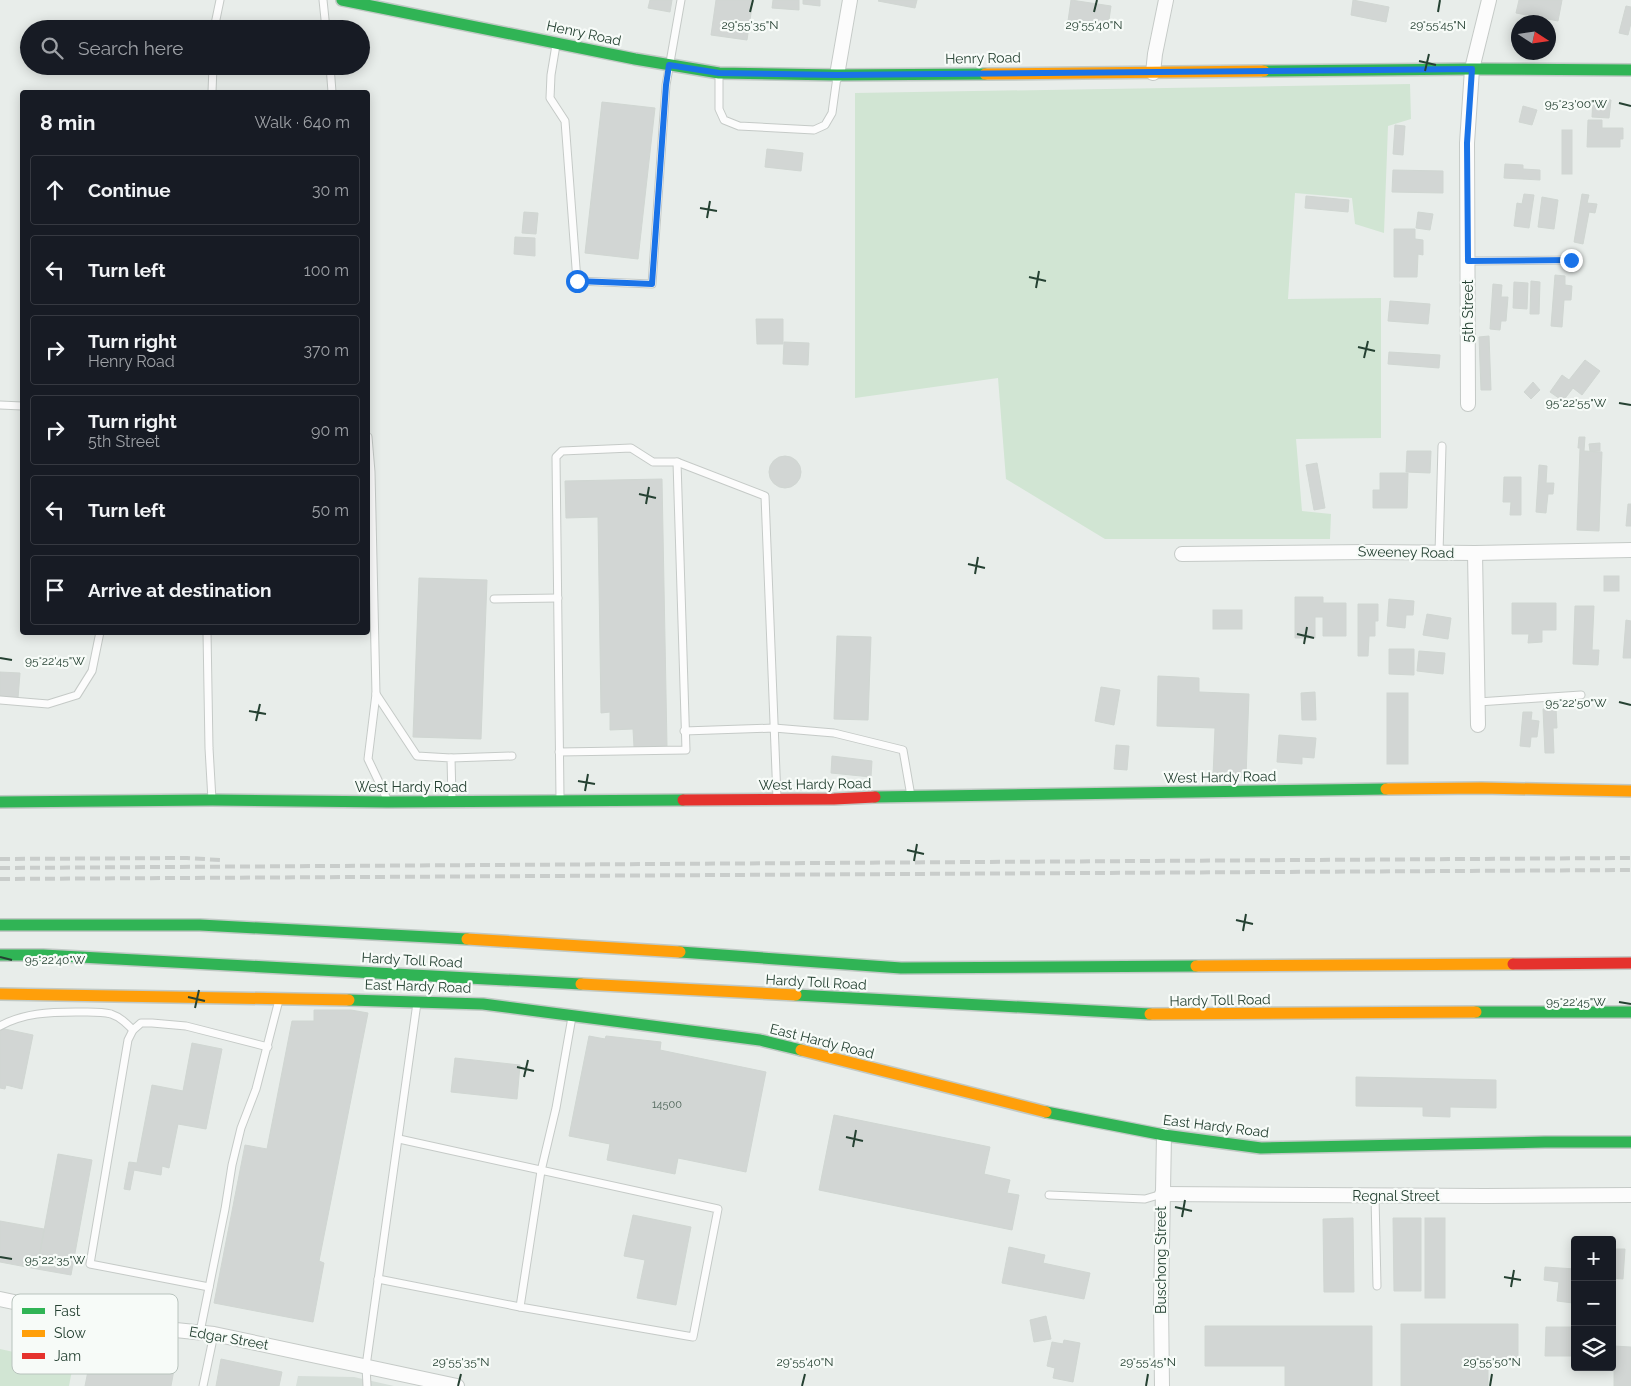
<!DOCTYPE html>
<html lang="en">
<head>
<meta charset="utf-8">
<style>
  :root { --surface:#171b24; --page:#20242c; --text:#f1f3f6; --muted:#9ea1a6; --line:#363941 }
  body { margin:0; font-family:Raleway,sans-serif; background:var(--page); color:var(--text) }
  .controls { position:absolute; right:15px; bottom:15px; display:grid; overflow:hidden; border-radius:5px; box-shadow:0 2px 12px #0003 }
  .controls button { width:45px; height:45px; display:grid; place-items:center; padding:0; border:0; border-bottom:1px solid var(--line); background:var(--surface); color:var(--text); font:25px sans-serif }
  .compass { position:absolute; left:1511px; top:15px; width:45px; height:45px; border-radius:50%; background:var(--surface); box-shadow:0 2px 12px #0003; rotate:102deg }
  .stop { position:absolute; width:15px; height:15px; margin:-11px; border:4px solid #1a73e8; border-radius:50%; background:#fff }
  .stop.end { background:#1a73e8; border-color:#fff; box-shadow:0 1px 5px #0008 }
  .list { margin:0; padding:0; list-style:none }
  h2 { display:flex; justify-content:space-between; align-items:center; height:65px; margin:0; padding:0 20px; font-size:21px }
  h2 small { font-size:16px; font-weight:400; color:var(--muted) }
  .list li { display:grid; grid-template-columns:32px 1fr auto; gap:15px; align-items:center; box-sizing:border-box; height:70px; margin:0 10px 10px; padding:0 10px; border:1px solid var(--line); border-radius:5px }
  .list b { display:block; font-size:19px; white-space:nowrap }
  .list p { margin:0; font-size:16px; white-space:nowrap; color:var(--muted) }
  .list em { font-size:16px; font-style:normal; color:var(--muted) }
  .icon { flex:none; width:28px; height:28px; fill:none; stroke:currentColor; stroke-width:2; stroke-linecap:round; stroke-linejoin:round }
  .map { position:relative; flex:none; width:1631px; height:1386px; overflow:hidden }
  .search { position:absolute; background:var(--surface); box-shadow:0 2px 12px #0003; left:20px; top:20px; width:350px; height:55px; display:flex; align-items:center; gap:12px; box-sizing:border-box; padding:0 18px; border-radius:28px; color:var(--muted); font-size:19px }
  .panel { position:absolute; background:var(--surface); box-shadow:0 2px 12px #0003; left:20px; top:90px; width:350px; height:545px; border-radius:5px }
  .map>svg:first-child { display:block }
</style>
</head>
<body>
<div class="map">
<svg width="1631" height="1386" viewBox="0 0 1631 1386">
  <rect width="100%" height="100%" fill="#e8edea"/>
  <path fill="#d6ded9" d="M298 1376 354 1377 394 1386H296Z"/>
  <g fill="#d1e5d3">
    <path d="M1410 84 1411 119 1388 126 1384 233 1355 224 1352 198 1295 193 1288 299 1381 298V438L1296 439 1302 511 1331 514 1330 539H1105L1006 479 998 378 855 398V93Z"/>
    <path d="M0 1349 73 1365 69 1386H0Z"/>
  </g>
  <g fill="#d2d6d4" stroke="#d0d6d2">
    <path d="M650 0H672L670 12 648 8Z"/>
    <path d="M716 0H753L747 40 711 35Z"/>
    <path d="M773 0H799V10L772 8Z"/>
    <path d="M803 0H820V6L803 4Z"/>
    <path d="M879 0H917L915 8 878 1Z"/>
    <path d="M1071 0 1111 6 1108 27 1068 21Z"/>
    <path d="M1353 0 1389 7 1386 22 1351 15Z"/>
    <path d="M1519 0H1562L1558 21 1516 13Z"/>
    <path d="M1626 6 1631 7V23L1628 35 1619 33Z"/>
    <path d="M1593 99 1611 100 1609 118 1592 117Z"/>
    <path d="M602 102 655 108 638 259 585 253Z"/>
    <path d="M1523 106 1537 110 1532 125 1519 122Z"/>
    <path d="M1588 120H1602V128H1623V139H1620V147H1587Z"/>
    <path d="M1395 125 1405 126 1403 155 1393 154Z"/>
    <rect x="1562" y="130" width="10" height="44"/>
    <path d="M767 149 803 153 801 171 765 167Z"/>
    <path d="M1505 164 1523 165V169L1540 170V180L1504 178Z"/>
    <path d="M1393 170 1443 171V193L1392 192Z"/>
    <path d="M1524 194 1534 195 1529 228 1514 226 1517 203 1522 204Z"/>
    <path d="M1582 194 1589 195 1587 203 1597 204 1595 213 1589 212 1583 244 1574 242Z"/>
    <path d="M1306 196 1349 200 1348 212 1305 208Z"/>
    <path d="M1542 197 1558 200 1554 229 1538 227Z"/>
    <path d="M524 212 538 213 536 234 522 233Z"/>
    <path d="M1418 212 1433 214 1430 230 1416 228Z"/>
    <path d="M1394 229H1415V239L1423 240V255L1418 254 1417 277H1394Z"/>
    <path d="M515 237 535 238V256L514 254Z"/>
    <path d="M1555 275 1565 276V285L1572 286 1571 300H1564L1562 327 1551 326Z"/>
    <path d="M1531 281 1540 282 1539 314H1530Z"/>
    <path d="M1514 282 1528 283 1527 309 1513 308Z"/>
    <path d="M1493 284 1502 285 1501 297H1508L1506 321H1501L1500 330 1490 329Z"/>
    <path d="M1390 301 1430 304 1428 324 1388 321Z"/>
    <path d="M756 319H783V344H757Z"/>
    <path d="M1489 336 1491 390H1481L1479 337Z"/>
    <path d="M784 342 809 343 808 365 783 364Z"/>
    <path d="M1389 352 1440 355 1439 368 1388 364Z"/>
    <path d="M1585 360 1600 371 1582 395 1573 388 1563 401 1550 392 1562 375 1569 380Z"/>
    <path d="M1533 382 1540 390 1531 399 1524 392Z"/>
    <path d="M1579 437H1585L1584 451 1602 452 1599 531 1577 530 1580 448H1578Z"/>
    <path d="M1600 443V451H1590L1589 444Z"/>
    <path d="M1407 451H1431L1430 473 1406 472Z"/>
    <circle cx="785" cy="472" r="16"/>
    <path d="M1317 463 1325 508 1314 510 1306 465Z"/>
    <path d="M1539 465 1547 466 1546 483H1554L1553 494H1548L1546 513 1536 512Z"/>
    <path d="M1380 473H1408L1407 508H1373V490H1380Z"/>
    <path d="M1504 477H1521V515H1510L1511 502H1503Z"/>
    <path d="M662 479 667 746 634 747 633 729 610 730V712L601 713 598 517 566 518 565 481Z"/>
    <path d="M1628 504H1631V526H1626Z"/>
    <rect x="1604" y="576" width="15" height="15"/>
    <path d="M419 578 487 580 481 739 413 737Z"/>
    <path d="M1295 597H1323V603H1346V636H1323V617H1315V638H1295Z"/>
    <path d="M1389 599 1414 601 1413 615H1406L1405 628 1387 626Z"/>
    <path d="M1512 603H1556V630H1542V642L1528 643 1529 634H1512Z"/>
    <path d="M1358 604H1378V621H1375V636H1369L1368 656H1358Z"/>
    <path d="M1575 606H1594L1592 650H1599L1598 665 1573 664Z"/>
    <rect x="1213" y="610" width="29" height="19"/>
    <path d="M1427 614 1451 618 1448 639 1423 635Z"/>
    <path d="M1626 620 1631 621V658H1623Z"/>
    <path d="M837 636 871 637 868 720 834 719Z"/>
    <path d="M1389 649H1414V675L1389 674Z"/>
    <path d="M1419 651 1445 653 1443 674 1417 671Z"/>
    <path d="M0 672 20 673 18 698 0 697Z"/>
    <path d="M1158 676 1199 678V692L1249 694 1246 777 1213 776 1215 728 1157 726Z"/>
    <path d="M1101 687 1120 690 1114 725 1095 721Z"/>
    <path d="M1315 692 1316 720H1302L1301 693Z"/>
    <rect x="1387" y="693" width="21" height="71"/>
    <path d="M1556 708 1557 728H1553L1554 753H1545L1543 709Z"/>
    <path d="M1523 712H1532L1531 720 1539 721 1537 737H1531L1530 747 1520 746Z"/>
    <path d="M1279 735 1316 738 1314 758 1302 757V764L1277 762Z"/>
    <path d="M1116 745 1129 746 1127 770 1114 769Z"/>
    <path d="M832 756 872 761 871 777 831 773Z"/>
    <path d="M314 1010H351L368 1013 319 1261 324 1263 313 1322 214 1303 245 1145 267 1149 292 1021H314Z"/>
    <path d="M0 1028 33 1035 22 1089 6 1085 5 1089 0 1088Z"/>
    <path d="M589 1036 605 1039 606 1036 661 1042 660 1050 766 1072 746 1172 678 1158 675 1174 607 1160 610 1144 569 1136Z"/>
    <path d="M192 1043 222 1049 206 1129 178 1124 169 1168 162 1166 161 1175 134 1170 130 1190 124 1189 129 1162 137 1163 152 1085 183 1091Z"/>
    <path d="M455 1058 520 1065 517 1099 451 1092Z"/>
    <path d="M1356 1077 1496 1080V1108L1450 1107V1117L1423 1116V1107L1356 1106Z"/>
    <path d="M834 1115 990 1147 984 1174 1010 1180 1007 1193 1019 1195 1012 1230 819 1190Z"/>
    <path d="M58 1154 92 1160 71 1275 37 1269Z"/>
    <path d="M633 1215 691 1227 676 1305 637 1298 645 1260 624 1256Z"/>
    <path d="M1353 1218 1354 1292H1324L1323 1219Z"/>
    <path d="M1393 1218H1421V1291H1394Z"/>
    <rect x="1425" y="1218" width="20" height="80"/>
    <path d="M0 1221 44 1229 37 1269 0 1262Z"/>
    <path d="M1009 1247 1045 1255 1043 1263 1090 1273 1084 1299 1002 1283Z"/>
    <path d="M1612 1249H1625L1623 1279 1612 1278Z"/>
    <path d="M1545 1267 1575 1269 1573 1303 1557 1301 1559 1282 1544 1280Z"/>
    <path d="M1046 1316 1051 1339 1034 1342 1030 1320Z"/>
    <path d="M1401 1324H1518V1364L1488 1365V1386H1401Z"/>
    <path d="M1205 1326H1372V1386H1285V1366H1205Z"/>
    <path d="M1546 1327H1575V1356H1545Z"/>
    <path d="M1064 1340 1080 1343 1073 1382 1053 1378 1055 1368 1047 1366 1052 1342 1063 1344Z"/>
    <path d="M94 1341 176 1359 171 1386H85Z"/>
    <path d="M1614 1346 1631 1347V1386H1614Z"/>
    <path d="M221 1359 282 1372 279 1386H216Z"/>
  </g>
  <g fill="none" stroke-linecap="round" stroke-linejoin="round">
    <g stroke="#c5cac7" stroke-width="9">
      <g id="lane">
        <path d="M323 0 326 29"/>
        <path d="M214 29 220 0"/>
        <path d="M556 45 551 75 550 98 565 121 577 281 652 284 666 85 681 0"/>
        <path d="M330 66 332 92"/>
        <path d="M719 76V109L724 120 739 126 814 130 825 125 832 113 837 77"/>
        <path d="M212 92 213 66"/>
        <path d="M1468 261 1571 260"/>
        <path d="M0 405 22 406"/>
        <path d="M368 437 371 472 376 694 368 759 387 799"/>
        <path d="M677 462 765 496 777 798"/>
        <path d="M1439 553 1442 446"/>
        <path d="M494 599 558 598"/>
        <path d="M207 632 209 748 212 800"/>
        <path d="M376 694 417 756 451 758 452 799"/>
        <path d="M0 700 48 704 77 695 92 671 100 632"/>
        <path d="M1478 702 1581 695"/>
        <path d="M684 731 774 728 834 733 903 750 911 796"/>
        <path d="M559 752 686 750 677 462H653L631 448 562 451 556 457C558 571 558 685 560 798"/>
        <path d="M451 758 512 756"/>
        <path d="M0 1026C24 1013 49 1012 76 1012 87 1012 100 1011 111 1014 120 1017 126 1023 133 1030"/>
        <path d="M399 1139 718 1209 693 1337 520 1307 541 1171 556 1108 572 1017"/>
        <path d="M1049 1195 1145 1199 1162 1194"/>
        <path d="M1375 1196 1377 1286"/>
        <path d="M378 1279 520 1307"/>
        <path d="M209 1287 90 1264 128 1040 133 1030 141 1023H152L186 1026 268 1047"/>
        <path d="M200 1332 225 1209 232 1165 241 1128 256 1089 279 1000"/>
        <path d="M203 1386 214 1334"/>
        <path d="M367 1386 366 1366 417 1003"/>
      </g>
    </g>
    <g stroke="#c5cac7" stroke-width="16">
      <g id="street">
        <path d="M1153 73 1155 54 1166 0"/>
        <path d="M837 75 850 0"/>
        <path d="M1468 404 1467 143 1472 69 1489 0"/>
        <path d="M1475 553 1478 725"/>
        <path d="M1182 554 1368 552 1475 553 1631 550"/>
        <path d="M1162 1194 1484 1196 1631 1195"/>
        <path d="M0 1299 118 1324 214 1334 457 1386"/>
        <path d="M1162 1386 1161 1303 1164 1135"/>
      </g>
    </g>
    <g stroke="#c1c9c5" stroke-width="14">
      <g id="fast">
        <path d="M342 0 635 59 719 73 837 75 985 74"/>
        <path d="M1264 71 1472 69 1631 70"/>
        <path d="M875 797 1386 789"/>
        <path d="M0 802 212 800 388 802 683 800"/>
        <path d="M0 925H200L467 939"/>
        <path d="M680 952 901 968 1196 966"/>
        <path d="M0 955H43L581 984"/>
        <path d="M796 995 1150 1014"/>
        <path d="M349 1000 483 1004 760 1040 801 1050"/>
        <path d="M1476 1012H1631"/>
        <path d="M1046 1112 1164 1135 1261 1148 1545 1142H1631"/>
      </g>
    </g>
    <g stroke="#c1c9c5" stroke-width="14">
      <g id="slow">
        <path d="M985 74 1264 71"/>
        <path d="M1386 789 1481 788 1631 791"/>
        <path d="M467 939 680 952"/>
        <path d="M1196 966 1513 964"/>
        <path d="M581 984 796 995"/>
        <path d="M0 994 349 1000"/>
        <path d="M1150 1014 1476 1012"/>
        <path d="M801 1050 1046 1112"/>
      </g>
    </g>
    <g stroke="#c1c9c5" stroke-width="14">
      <g id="jam">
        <path d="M683 800 834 799 875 797"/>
        <path d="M1513 964 1631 963"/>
      </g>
    </g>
    <use href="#lane" stroke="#fcfcfc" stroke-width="7"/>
    <use href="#street" stroke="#fcfcfc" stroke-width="14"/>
    <use href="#fast" stroke="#30b455" stroke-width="11"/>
    <use href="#slow" stroke="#ff9f0a" stroke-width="11"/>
    <use href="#jam" stroke="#e5322d" stroke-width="11"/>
    <g stroke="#c9cdcb" stroke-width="4" stroke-dasharray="10 5" stroke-linecap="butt">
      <path d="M0 859 187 858 220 860"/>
      <path d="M0 868 1631 858"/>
      <path d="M0 879 1631 870"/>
    </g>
  </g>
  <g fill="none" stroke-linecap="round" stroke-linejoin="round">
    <path stroke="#1a73e8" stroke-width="6" d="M577 281 652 284 666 85 669 65 719 73 837 75 1472 69 1467 143 1468 261 1571 260"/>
  </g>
  <path fill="none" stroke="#254132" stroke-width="2" d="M750 12 753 0M1094 12 1097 0M1438 12 1440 0M1419 61 1436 65M1425 71 1429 54M1619 103 1631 106M700 208 717 211M707 218 710 201M1029 277 1046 281M1036 288 1039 271M1358 347 1375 351M1364 358 1368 341M1619 403 1631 405M639 494 656 498M646 504 649 487M968 564 985 568M975 574 978 557M1297 634 1314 638M1304 644 1307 627M0 658 12 660M1619 702 1631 705M249 711 266 714M256 721 260 704M578 781 595 784M585 791 588 774M907 850 924 854M914 861 917 844M1236 920 1253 924M1243 931 1246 914M0 957 12 960M188 997 205 1001M1619 1002 1631 1004M195 1008 199 990M517 1067 534 1071M524 1077 528 1060M846 1137 863 1141M853 1147 856 1130M1175 1207 1192 1211M1182 1217 1185 1200M0 1257 12 1259M1504 1277 1521 1280M1511 1287 1514 1270M458 1386 461 1374M802 1386 805 1374M1146 1386 1148 1374M1490 1386 1492 1374"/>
  <g text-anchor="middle" stroke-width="4.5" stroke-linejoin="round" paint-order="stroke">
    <g font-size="11" fill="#50665a">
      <text x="667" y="1108">14500</text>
    </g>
    <g font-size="14" fill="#254132" stroke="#f7fbf8">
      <text transform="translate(584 33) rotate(12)" y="5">Henry Road</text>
      <text transform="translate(983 58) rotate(-1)" y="5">Henry Road</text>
      <text transform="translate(1468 311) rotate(-90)" y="5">5th Street</text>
      <text transform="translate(1406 552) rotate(1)" y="5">Sweeney Road</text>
      <text transform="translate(1220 777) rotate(-1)" y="5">West Hardy Road</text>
      <text transform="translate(815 784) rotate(-1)" y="5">West Hardy Road</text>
      <text x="411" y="792">West Hardy Road</text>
      <text transform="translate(412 960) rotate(3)" y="5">Hardy Toll Road</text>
      <text transform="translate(816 982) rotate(3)" y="5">Hardy Toll Road</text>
      <text transform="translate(418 986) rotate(2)" y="5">East Hardy Road</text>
      <text transform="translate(1220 1000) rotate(-1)" y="5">Hardy Toll Road</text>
      <text transform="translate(822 1041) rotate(14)" y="5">East Hardy Road</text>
      <text transform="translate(1216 1126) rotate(7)" y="5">East Hardy Road</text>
      <text x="1396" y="1201">Regnal Street</text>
      <text transform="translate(1161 1260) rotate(-90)" y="5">Buschong Street</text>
      <text transform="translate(229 1338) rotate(10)" y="5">Edgar Street</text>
    </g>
  </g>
  <rect x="12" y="1294" width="166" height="80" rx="8" fill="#f7fbf8" stroke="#b8c3bd" stroke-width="1"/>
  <rect x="22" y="1308" width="23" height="6" fill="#30b455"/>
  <rect x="22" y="1330" width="23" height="7" fill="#ff9f0a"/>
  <rect x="22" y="1353" width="23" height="6" fill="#e5322d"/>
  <g font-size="14" fill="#254132">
    <text x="54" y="1316">Fast</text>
    <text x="54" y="1338">Slow</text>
    <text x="54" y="1361">Jam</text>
  </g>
  <g font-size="12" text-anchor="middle" fill="#254132" stroke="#f7fbf8" stroke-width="4.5" stroke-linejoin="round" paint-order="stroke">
    <text x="750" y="29">29°55'35"N</text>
    <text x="1094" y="29">29°55'40"N</text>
    <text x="1438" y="29">29°55'45"N</text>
    <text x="1576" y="108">95°23'00"W</text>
    <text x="1576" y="407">95°22'55"W</text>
    <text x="55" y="665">95°22'45"W</text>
    <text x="1576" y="707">95°22'50"W</text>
    <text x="55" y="964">95°22'40"W</text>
    <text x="1576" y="1006">95°22'45"W</text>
    <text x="55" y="1264">95°22'35"W</text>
    <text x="461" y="1366">29°55'35"N</text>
    <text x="805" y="1366">29°55'40"N</text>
    <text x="1148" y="1366">29°55'45"N</text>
    <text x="1492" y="1366">29°55'50"N</text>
  </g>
</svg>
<div class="controls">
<button>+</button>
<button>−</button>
<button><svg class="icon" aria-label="layers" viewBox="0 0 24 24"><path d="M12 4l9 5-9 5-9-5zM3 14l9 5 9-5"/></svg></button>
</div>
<svg class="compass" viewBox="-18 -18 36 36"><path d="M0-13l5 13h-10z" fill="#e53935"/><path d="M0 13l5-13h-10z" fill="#9ea1a6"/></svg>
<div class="stop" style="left:577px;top:281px"></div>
<div class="stop end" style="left:1571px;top:260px"></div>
<div class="search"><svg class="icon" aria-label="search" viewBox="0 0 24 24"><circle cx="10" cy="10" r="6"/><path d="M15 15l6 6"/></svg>Search here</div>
<section class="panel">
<h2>8 min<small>Walk · 640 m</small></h2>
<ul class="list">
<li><svg class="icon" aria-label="ahead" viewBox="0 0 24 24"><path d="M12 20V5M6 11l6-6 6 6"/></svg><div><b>Continue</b></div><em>30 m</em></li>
<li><svg class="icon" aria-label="left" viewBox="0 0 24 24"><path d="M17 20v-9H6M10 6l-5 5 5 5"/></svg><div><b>Turn left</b></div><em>100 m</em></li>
<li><svg class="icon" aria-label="right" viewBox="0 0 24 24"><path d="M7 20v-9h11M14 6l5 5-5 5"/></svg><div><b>Turn right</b><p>Henry Road</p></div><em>370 m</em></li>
<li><svg class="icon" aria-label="right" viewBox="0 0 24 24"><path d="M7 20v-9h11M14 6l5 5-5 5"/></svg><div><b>Turn right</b><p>5th Street</p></div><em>90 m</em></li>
<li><svg class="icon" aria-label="left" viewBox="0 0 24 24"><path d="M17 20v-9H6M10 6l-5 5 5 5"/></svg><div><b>Turn left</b></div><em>50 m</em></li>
<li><svg class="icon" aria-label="arrive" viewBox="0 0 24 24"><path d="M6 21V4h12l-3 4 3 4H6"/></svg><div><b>Arrive at destination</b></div></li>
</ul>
</section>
</div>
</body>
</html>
